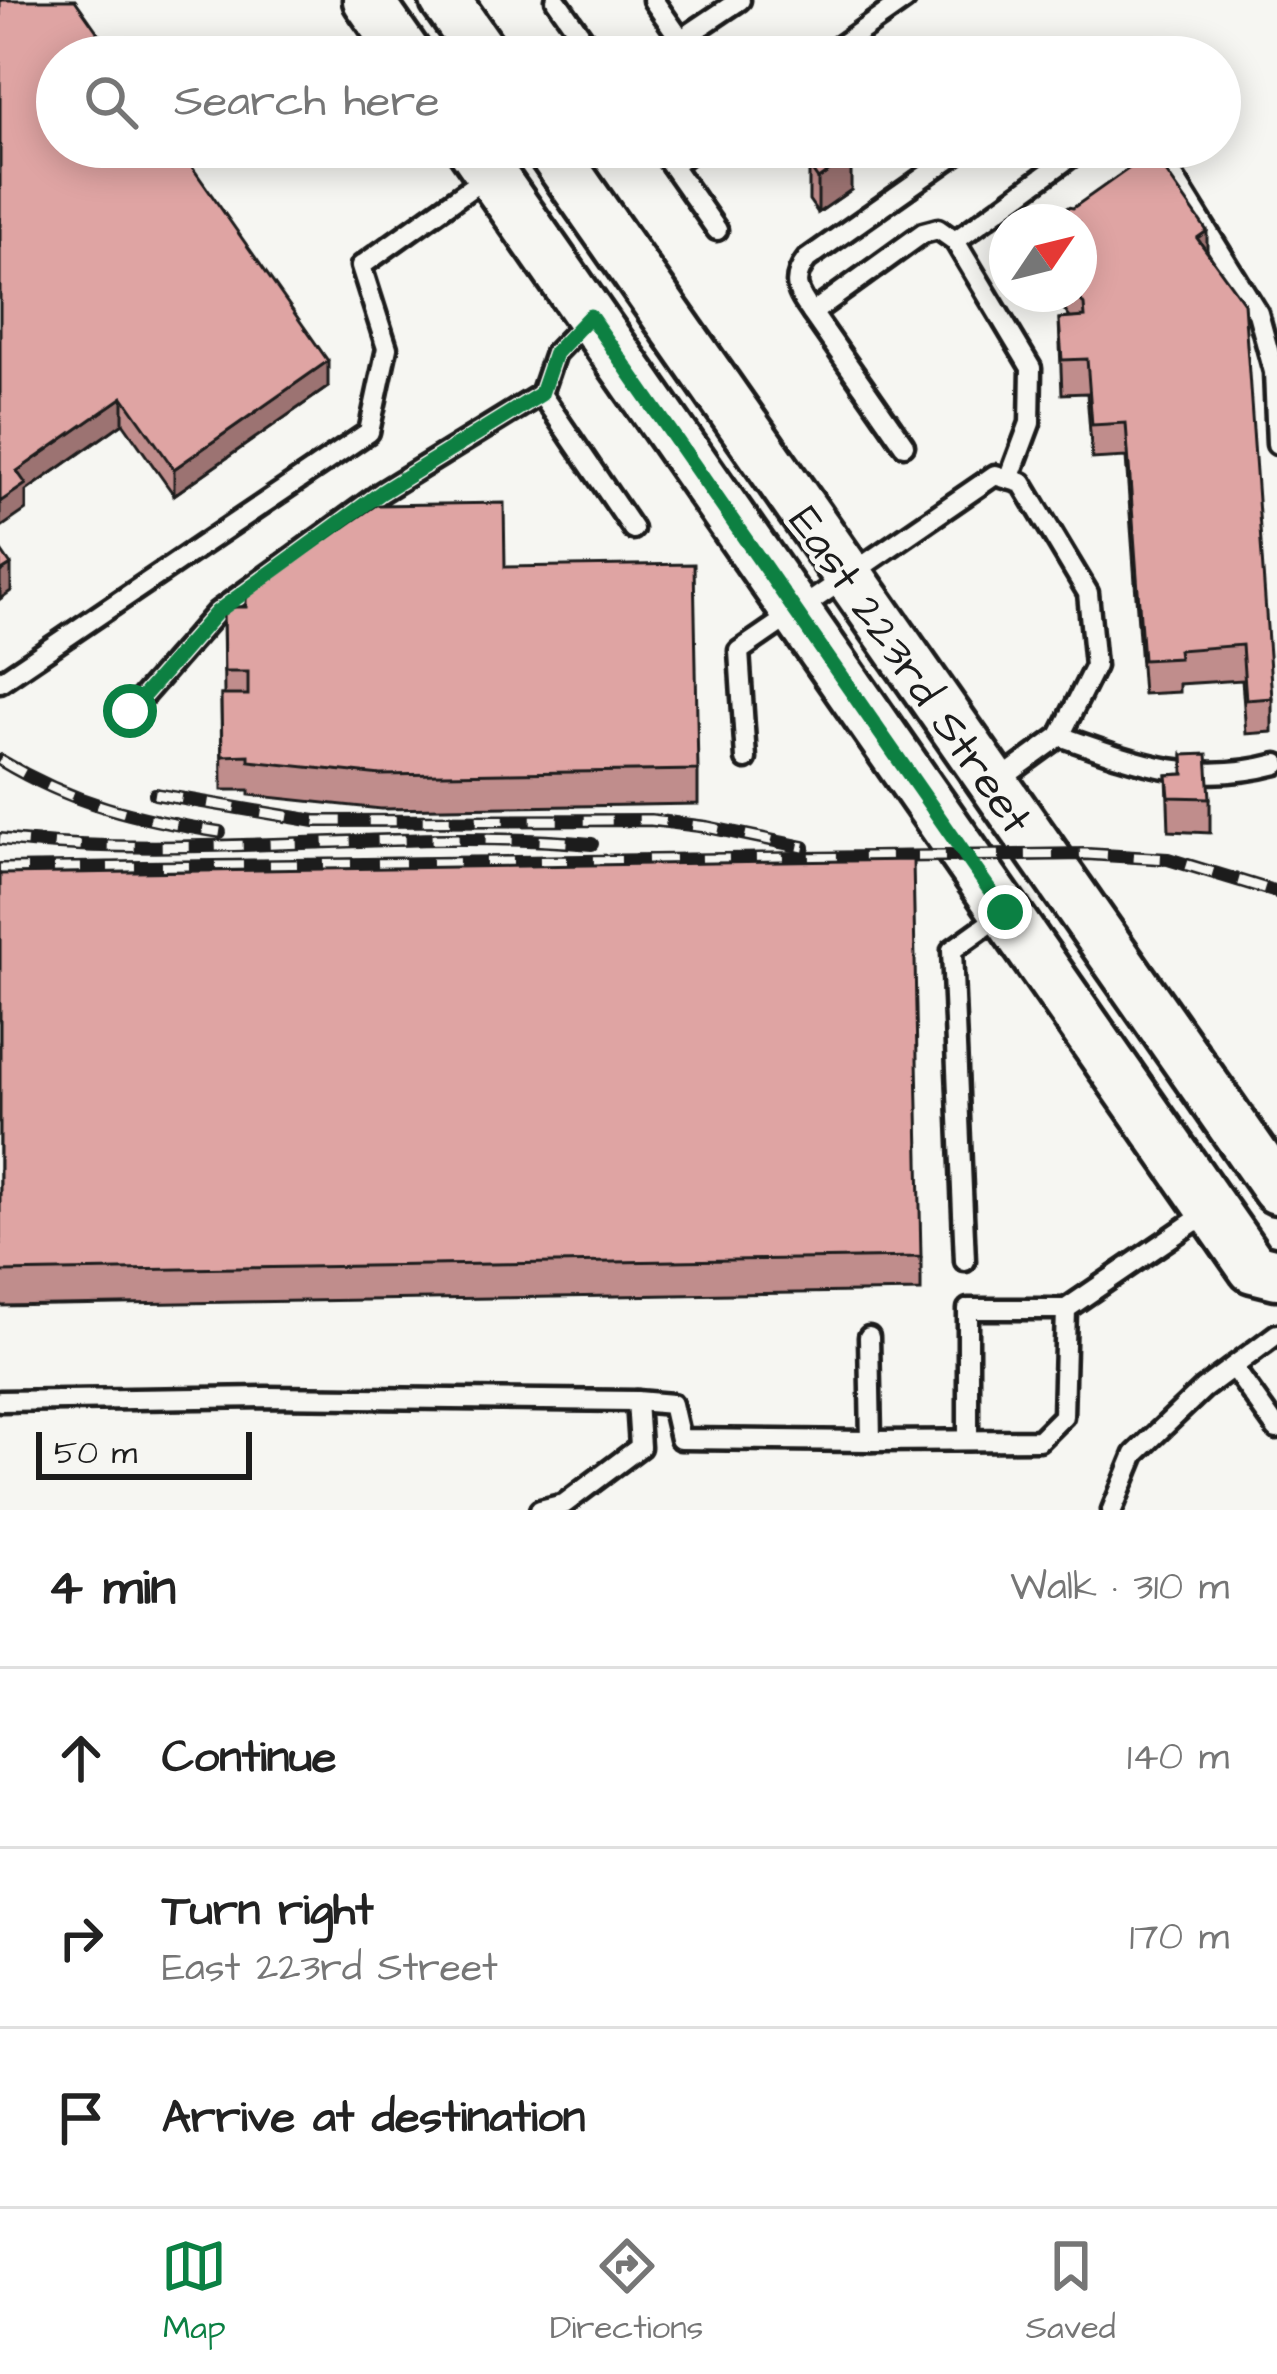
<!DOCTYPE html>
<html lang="en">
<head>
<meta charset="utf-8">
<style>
  :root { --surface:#fff; --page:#f2f2f2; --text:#222; --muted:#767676; --line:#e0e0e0; --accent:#0b8043 }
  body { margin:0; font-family:"Architects Daughter",sans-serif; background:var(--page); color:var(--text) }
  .compass { position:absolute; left:989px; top:204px; width:108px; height:108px; border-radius:50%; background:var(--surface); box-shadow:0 6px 30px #0003; rotate:55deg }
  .scale { position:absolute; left:36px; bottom:30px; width:216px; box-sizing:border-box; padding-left:12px; border:6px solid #1c1c1c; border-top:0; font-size:33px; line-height:42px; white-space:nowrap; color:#1c1c1c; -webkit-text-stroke:9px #f6f6f2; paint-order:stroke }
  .stop { position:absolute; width:36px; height:36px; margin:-27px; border:9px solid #0b8043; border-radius:50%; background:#fff }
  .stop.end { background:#0b8043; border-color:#fff; box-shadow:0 3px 12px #0008 }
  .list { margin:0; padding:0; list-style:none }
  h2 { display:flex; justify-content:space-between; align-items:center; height:156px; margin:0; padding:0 48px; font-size:51px }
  h2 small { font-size:39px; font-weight:400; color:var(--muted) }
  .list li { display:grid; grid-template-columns:78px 1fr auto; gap:36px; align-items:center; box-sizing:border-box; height:180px; padding:0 48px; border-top:3px solid var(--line) }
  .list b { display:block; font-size:45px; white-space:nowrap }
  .list p { margin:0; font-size:39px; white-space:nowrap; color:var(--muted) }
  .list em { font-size:39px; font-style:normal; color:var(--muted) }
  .icon { flex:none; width:66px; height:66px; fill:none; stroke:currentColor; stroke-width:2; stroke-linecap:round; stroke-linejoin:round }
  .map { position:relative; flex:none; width:1277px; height:1510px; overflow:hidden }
  .search { position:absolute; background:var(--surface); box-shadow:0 6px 30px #0003; left:36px; right:36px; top:36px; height:132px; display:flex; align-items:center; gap:30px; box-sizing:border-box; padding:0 42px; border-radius:66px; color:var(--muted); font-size:45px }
  .sheet { height:696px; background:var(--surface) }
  nav { display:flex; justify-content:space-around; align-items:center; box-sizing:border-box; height:168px; border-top:3px solid var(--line); background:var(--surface); font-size:33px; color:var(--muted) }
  nav a { display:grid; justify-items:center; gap:6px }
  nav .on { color:var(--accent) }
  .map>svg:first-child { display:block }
</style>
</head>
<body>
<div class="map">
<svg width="1277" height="1510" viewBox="0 0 1277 1510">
  <rect width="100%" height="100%" fill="#f6f6f2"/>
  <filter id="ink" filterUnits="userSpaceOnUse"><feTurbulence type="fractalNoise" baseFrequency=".00833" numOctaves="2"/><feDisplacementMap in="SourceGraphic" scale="24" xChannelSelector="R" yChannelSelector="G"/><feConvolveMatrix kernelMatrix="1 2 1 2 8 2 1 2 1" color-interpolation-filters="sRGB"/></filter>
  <g filter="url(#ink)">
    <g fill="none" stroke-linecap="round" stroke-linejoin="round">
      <g stroke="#1c1c1c" stroke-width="27">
        <g id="lane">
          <path d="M556 0 596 57"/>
          <path d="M653 0 681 40"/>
          <path d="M655 57 740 0"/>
          <path d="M824 57 905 0"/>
          <path d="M659 147 717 230"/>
          <path d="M1155 147 1258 313 1274 372 1277 444"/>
          <path d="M672 165 697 147"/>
          <path d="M812 313C797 292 790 281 807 259L966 147"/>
          <path d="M587 320 555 353 541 394 633 529"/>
          <path d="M904 445 812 313 923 233 938 229 955 241"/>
          <path d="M1009 479 1030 423 1031 368 955 241 1084 147"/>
          <path d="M0 682 369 432 387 348 361 266 528 147"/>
          <path d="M130 711 217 612 382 492 541 394"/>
          <path d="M1060 736C1136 763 1195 786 1277 764"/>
          <path d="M746 759 739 651 995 475 1022 483 1088 593 1095 666 1060 736 997 782"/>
          <path d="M965 1261 952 950 1005 912"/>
          <path d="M869 1337 871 1441 1039 1440 1063 1416 1066 1309 1208 1212"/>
          <path d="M1233 1367 1277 1429"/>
          <path d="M0 1401 265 1397 637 1401 672 1404 680 1439 871 1441"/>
          <path d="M968 1440V1309H1066"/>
          <path d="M540 1510 564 1504 640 1447 637 1401"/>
          <path d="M1112 1510 1135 1454 1203 1389 1277 1334"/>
        </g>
      </g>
      <g stroke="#1c1c1c" stroke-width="57">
        <g id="secondary">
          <path d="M368 0 408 57"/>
          <path d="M445 0 485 57"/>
          <path d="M472 147 1253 1268 1277 1274"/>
          <path d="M549 147 1277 1189"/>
        </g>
      </g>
      <use href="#lane" stroke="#f6f6f2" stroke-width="18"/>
      <use href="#secondary" stroke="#f6f6f2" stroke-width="48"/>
      <g stroke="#1c1c1c" stroke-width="14">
        <g id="rail">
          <path d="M0 760C73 804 137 819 220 832"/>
          <path d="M155 794 315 821 651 820 707 827 804 847"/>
          <path d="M0 839C196 861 395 827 592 844"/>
          <path d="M0 869 1087 854 1168 859 1277 892"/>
        </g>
      </g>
      <use href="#rail" stroke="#f6f6f2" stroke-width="9" stroke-dasharray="27" stroke-linecap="butt"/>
    </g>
    <g fill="#c08d8c" stroke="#1c1c1c" stroke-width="3">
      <path d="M0 0 328 387 174 495 123 423 26 491V510Z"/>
      <path d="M809 166 851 190 818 213 809 200Z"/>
      <path d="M1207 252 1272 698V732L1246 734 1242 680 1179 684V692L1143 694 1126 457 1092 459 1087 393 1062 394 1059 319 1070 318 1053 294H1079Z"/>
      <path d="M505 567 698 770V804L381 809 249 795V790H222L221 695H224L223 607H246Z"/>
      <path d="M1183 755 1210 798V833L1169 831 1167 775 1183 774Z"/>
      <path d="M0 874 921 1257V1291L0 1306Z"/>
    </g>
    <g fill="#9c7372" stroke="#1c1c1c" stroke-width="3">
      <path d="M851 156V190L818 213V179Z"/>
      <path d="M1207 231V265L1197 238Z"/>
      <path d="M328 361V387L174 495V469Z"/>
      <path d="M123 397V423L26 491V510L0 528V502L17 471Z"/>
      <path d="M11 565V591L0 599V572Z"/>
    </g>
    <g fill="#dfa4a3" stroke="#1c1c1c" stroke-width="3">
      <path d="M0 0H75L115 57H57V147H178L328 361 174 469 123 397 17 471 26 484 0 502Z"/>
      <path d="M836 147H845L851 156 818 179 809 166Z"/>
      <path d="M1152 152 1207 231 1197 238 1244 303 1272 698 1246 700 1242 645 1178 650 1179 658 1143 660 1126 423 1092 425 1087 359 1062 360 1059 319 1085 317 1084 305 1077 294H1079V222H1046L1068 207 1073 208Z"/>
      <path d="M504 503 505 567 694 564 698 770 381 775 249 761V755L222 756 221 695H248V672H224L223 607H246V594L376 505Z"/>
      <path d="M0 549 11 565 0 572Z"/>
      <path d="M1207 754 1210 798 1169 797 1167 775 1184 774 1183 755Z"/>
      <path d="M913 860 921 1257 0 1272V874Z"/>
    </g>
  </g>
  <g fill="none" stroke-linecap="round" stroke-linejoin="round" filter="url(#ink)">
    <path stroke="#0b8043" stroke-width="15" d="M130 711 217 612 382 492 541 394 555 353 590 316 1005 912"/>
  </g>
  <g text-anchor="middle" stroke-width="10" stroke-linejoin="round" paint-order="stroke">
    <g font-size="45" fill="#1c1c1c" stroke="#f6f6f2">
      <text transform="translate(912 669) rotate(55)" y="16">East 223rd Street</text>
    </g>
  </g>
</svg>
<svg class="compass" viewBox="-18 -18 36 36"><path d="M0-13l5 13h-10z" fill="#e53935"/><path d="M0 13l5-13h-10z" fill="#767676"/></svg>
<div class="scale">50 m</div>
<div class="stop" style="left:130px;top:711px"></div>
<div class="stop end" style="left:1005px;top:912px"></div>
<div class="search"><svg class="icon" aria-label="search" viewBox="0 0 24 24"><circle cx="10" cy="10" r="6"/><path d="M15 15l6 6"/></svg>Search here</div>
</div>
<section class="sheet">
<h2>4 min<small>Walk · 310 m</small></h2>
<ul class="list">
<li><svg class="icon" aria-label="ahead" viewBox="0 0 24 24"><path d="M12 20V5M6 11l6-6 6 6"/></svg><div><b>Continue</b></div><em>140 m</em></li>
<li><svg class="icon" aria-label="right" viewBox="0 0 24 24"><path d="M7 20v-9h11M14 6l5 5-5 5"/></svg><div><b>Turn right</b><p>East 223rd Street</p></div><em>170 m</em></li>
<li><svg class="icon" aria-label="arrive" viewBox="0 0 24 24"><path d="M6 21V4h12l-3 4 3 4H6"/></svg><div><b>Arrive at destination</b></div></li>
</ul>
</section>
<nav>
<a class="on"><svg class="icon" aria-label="map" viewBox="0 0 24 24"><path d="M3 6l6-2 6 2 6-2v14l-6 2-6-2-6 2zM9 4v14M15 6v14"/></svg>Map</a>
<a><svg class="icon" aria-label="directions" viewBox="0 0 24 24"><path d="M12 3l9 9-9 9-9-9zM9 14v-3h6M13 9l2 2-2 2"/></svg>Directions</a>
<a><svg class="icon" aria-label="saved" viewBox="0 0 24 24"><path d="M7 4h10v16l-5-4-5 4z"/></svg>Saved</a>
</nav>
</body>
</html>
